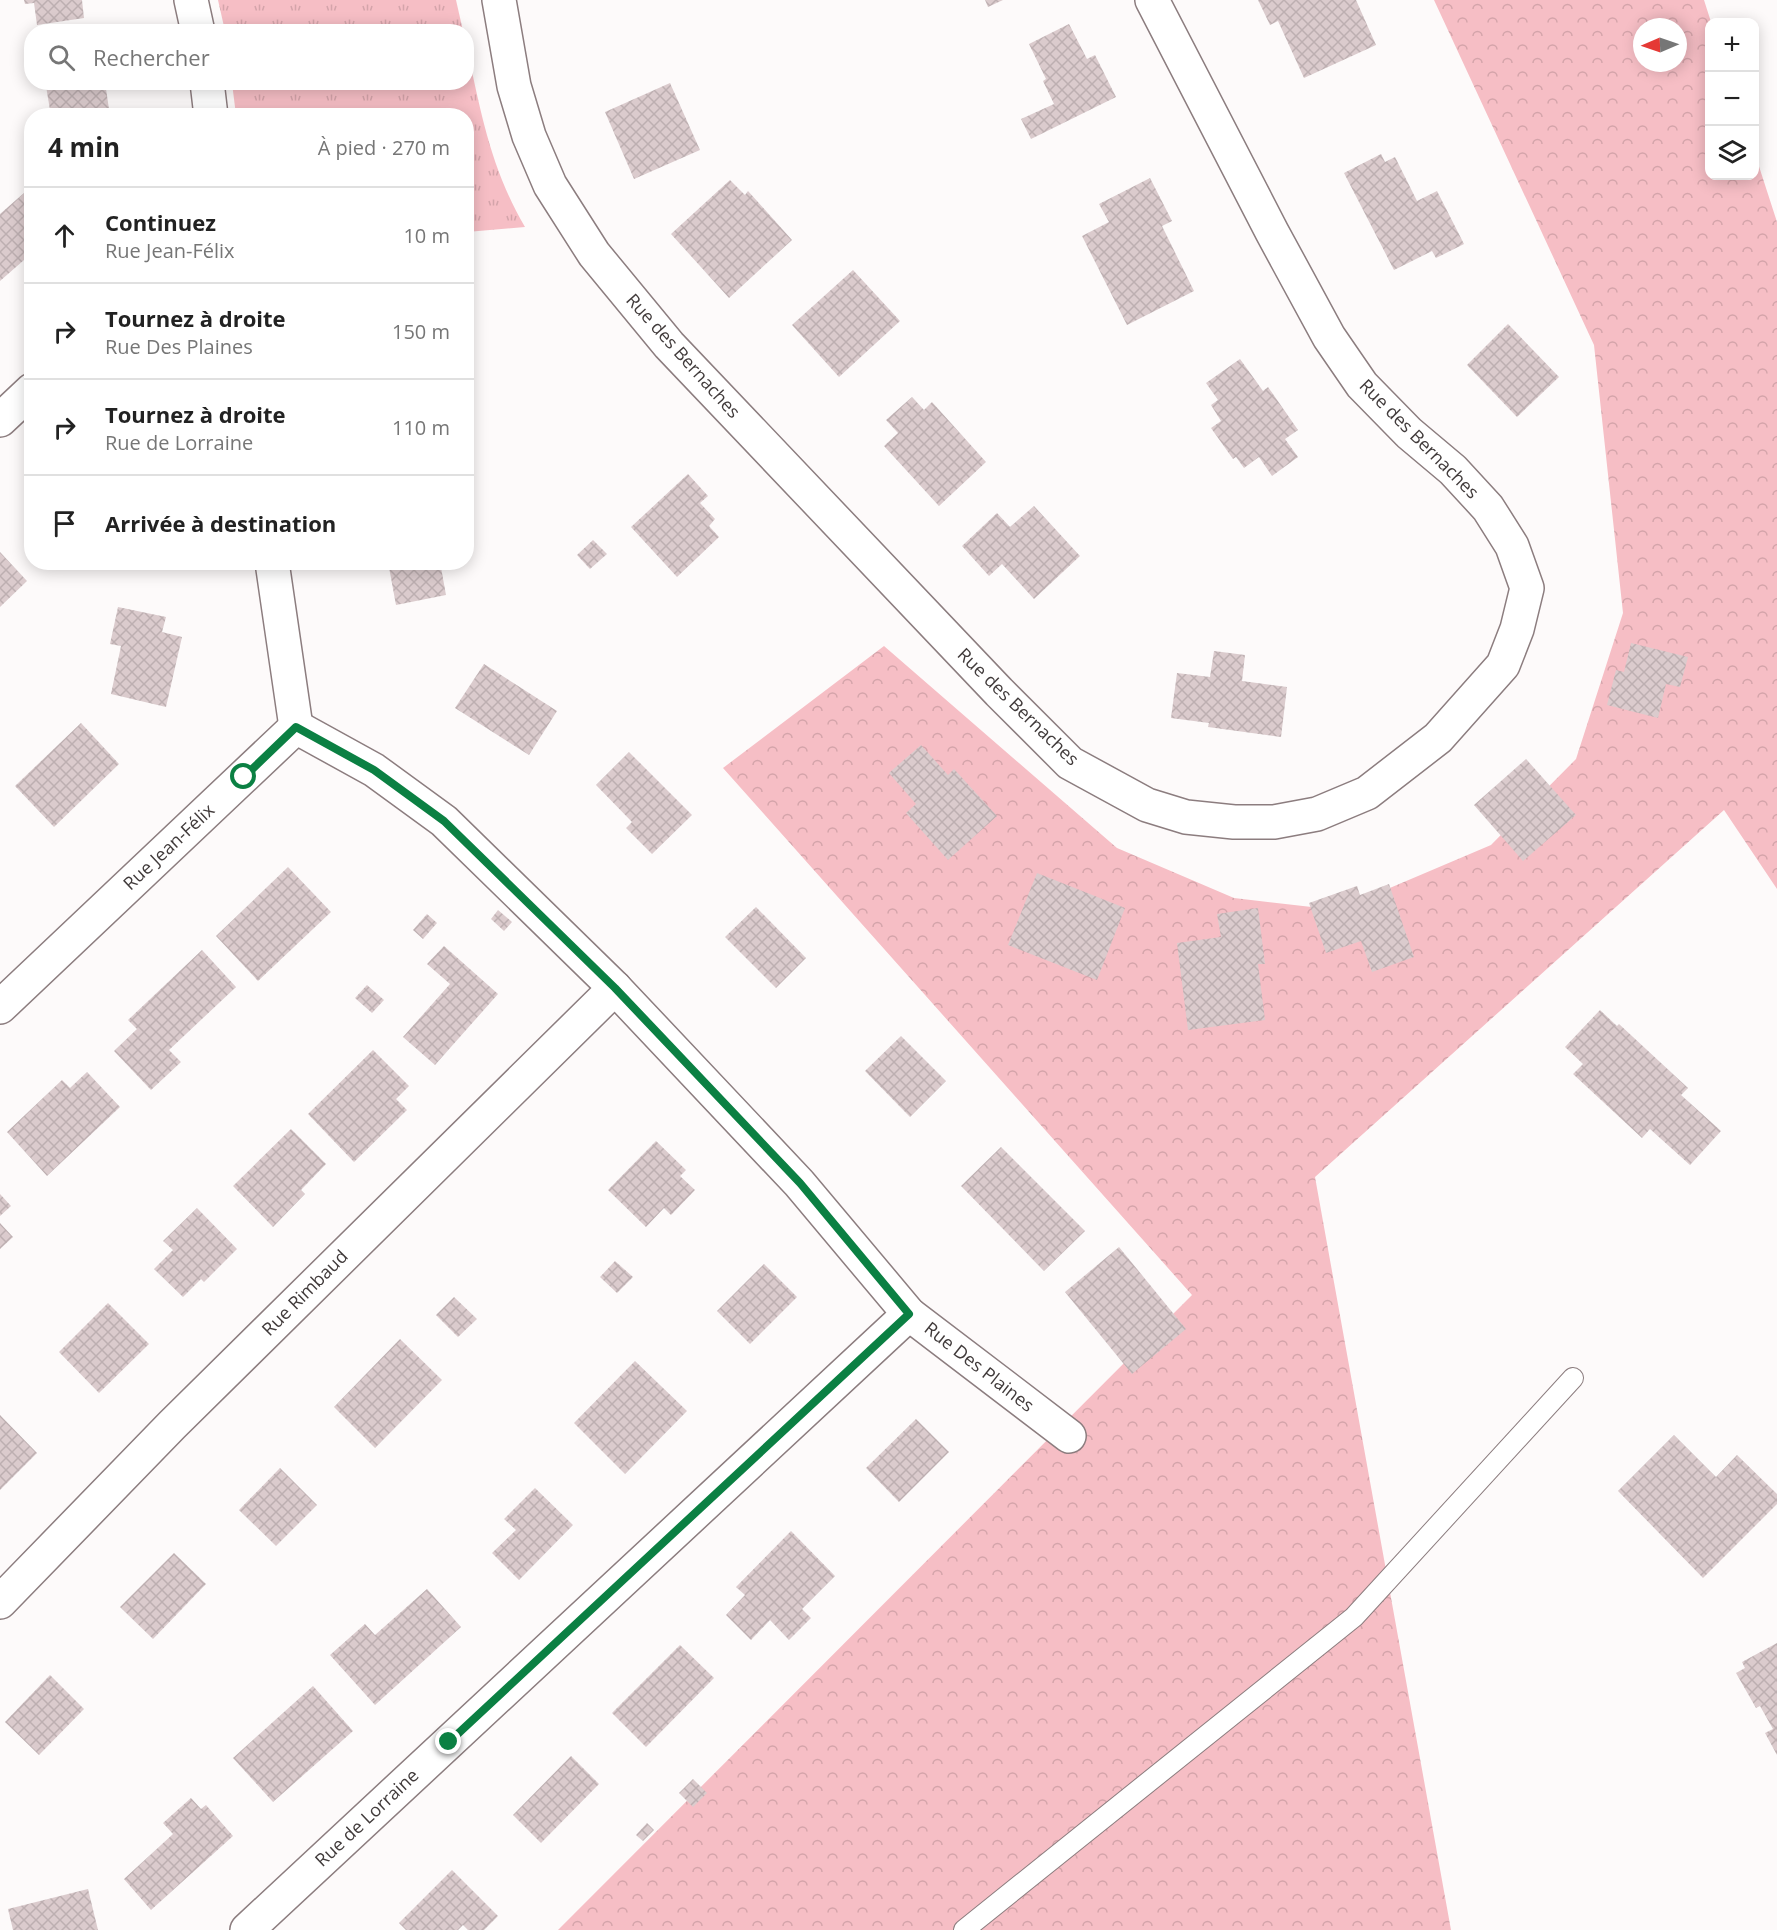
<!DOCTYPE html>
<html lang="fr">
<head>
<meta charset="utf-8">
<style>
  :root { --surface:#fff; --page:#f6f6f6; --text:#222; --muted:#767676; --line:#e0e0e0 }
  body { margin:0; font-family:"Open Sans",sans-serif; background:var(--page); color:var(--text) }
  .controls { position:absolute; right:18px; top:18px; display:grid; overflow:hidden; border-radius:12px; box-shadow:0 3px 15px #0003 }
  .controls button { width:54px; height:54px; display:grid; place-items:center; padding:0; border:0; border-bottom:2px solid var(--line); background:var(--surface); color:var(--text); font:30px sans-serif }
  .compass { position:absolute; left:1633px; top:18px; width:54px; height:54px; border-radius:50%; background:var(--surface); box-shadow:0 3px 15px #0003; rotate:268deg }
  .stop { position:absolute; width:18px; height:18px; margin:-14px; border:4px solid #0b8043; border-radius:50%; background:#fff }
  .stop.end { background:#0b8043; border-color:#fff; box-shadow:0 2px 6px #0008 }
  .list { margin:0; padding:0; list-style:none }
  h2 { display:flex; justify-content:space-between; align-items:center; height:78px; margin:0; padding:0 24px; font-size:26px }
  h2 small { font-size:20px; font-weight:400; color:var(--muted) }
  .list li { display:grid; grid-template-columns:39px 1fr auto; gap:18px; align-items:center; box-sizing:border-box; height:96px; padding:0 24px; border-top:2px solid var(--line) }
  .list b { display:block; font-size:22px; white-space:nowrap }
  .list p { margin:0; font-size:20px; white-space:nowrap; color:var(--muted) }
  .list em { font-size:20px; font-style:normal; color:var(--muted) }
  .icon { flex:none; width:33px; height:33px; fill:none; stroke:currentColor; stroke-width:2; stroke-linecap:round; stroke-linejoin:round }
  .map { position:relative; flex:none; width:1777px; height:1930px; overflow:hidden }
  .search { position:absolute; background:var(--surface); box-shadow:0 3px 15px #0003; left:24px; top:24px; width:450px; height:66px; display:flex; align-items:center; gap:15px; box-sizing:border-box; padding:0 21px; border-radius:24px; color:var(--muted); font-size:22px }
  .panel { position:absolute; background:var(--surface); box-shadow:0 3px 15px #0003; left:24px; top:108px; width:450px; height:462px; border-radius:24px }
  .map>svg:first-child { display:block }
</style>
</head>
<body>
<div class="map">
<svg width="1777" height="1930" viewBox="0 0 1777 1930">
  <defs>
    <pattern id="forest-crowns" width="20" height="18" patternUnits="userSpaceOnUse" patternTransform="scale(1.5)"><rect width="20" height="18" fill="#f6bec5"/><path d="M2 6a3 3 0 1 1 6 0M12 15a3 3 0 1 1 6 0" fill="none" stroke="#d4a4aa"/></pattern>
    <pattern id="park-tufts" width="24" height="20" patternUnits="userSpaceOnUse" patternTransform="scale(1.5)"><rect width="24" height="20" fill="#f6bec5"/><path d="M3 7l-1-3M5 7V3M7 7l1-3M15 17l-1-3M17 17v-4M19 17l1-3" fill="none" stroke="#d4a4aa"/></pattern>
    <pattern id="building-cross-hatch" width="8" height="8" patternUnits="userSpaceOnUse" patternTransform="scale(1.5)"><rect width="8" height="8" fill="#dbcbcd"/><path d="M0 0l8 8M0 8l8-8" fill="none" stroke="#bdafb1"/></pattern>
  </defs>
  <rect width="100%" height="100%" fill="#fdfafa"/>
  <path fill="url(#forest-crowns)" fill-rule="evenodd" d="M1434 0H1704L1711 22H1710V176H1754L1755 154 1777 222V889L1724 810 1315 1177 1451 1930H558L1192 1295 723 768 884 646 1117 848 1234 898 1338 910 1491 845 1576 759 1623 613 1594 345ZM1642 27H1678V63H1642Z"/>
  <g fill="url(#park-tufts)">
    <path d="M218 0H456L463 31H225Z"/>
    <path d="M467 48C481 113 491 169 525 227L467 232 466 116 236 115 232 83 466 82Z"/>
  </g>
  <g fill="url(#building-cross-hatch)">
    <path d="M24 0H82L84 18 37 25 34 3 25 4Z"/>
    <path d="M985 0H1003L988 7Z"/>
    <path d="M1258 0H1356L1376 45 1304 78 1278 21 1270 25Z"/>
    <path d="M1069 24 1087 59 1095 55 1116 97 1031 139 1021 119 1054 104 1043 81 1046 79 1029 44Z"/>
    <path d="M70 82H105L110 116H51L46 86Z"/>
    <path d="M670 83 700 150 634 179 605 112Z"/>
    <path d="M1381 154 1385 162 1395 157 1417 201 1437 191 1464 244 1436 258 1432 251 1394 270 1344 173Z"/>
    <path d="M1150 178 1172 221 1162 226 1194 291 1127 325 1082 236 1109 222 1099 204Z"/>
    <path d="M730 180 745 195 748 191 792 240 729 298 671 234Z"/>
    <path d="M32 186V253L0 281V214Z"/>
    <path d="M853 270 900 321 839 377 792 325Z"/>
    <path d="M1508 324 1559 377 1517 417 1467 365Z"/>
    <path d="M1240 359 1263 391 1268 387 1298 430 1285 439 1298 457 1272 476 1259 457 1244 468 1236 457 1233 459 1211 428 1221 421 1211 405 1218 400 1206 383Z"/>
    <path d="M912 397 924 410 932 402 986 462 939 506 884 446 898 433 886 420Z"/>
    <path d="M688 474 708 496 700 503 715 519 709 526 719 537 677 577 631 527Z"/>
    <path d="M1034 506 1080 556 1034 599 1002 564 989 576 962 546 997 513 1010 527Z"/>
    <path d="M593 540 607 554 590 569 577 555Z"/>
    <path d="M0 552 27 581 0 607Z"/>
    <path d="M388 562H440L446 595 396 605Z"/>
    <path d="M118 607 166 617 162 632 182 637 166 707 111 694 121 646 110 644Z"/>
    <path d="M1631 643 1688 657 1680 687 1666 684 1658 718 1607 705 1616 670 1624 672Z"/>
    <path d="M1214 651 1245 655 1242 681 1287 687 1281 737 1208 727 1209 723 1171 718 1177 673 1210 677Z"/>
    <path d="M484 664 557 711 529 755 455 708Z"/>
    <path d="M81 723 119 764 54 827 15 786Z"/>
    <path d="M921 745 948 775 954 769 997 816 948 860 906 813 916 804 889 773Z"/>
    <path d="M629 752 692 815 652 854 626 828 632 822 596 785Z"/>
    <path d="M1526 759 1576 815 1523 861 1474 805Z"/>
    <path d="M288 867 331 912 258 981 216 936Z"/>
    <path d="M1037 873 1125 908 1097 980 1008 945Z"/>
    <path d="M1389 884 1414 957 1372 972 1361 941 1326 953 1309 903 1357 886 1360 895Z"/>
    <path d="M756 907 806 958 776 988 725 937Z"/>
    <path d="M1258 908 1265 964H1258L1265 1020 1188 1030 1177 943 1221 937 1217 914Z"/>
    <path d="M498 910 512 922 504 931 491 919Z"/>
    <path d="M427 914 437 923 423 939 413 930Z"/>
    <path d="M444 946 498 994 435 1065 403 1037 450 984 427 964Z"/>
    <path d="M202 950 236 987 169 1050 181 1062 151 1090 114 1051 137 1029 128 1020Z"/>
    <path d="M367 985 384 1000 372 1013 355 998Z"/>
    <path d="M1600 1010 1617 1026 1619 1024 1688 1088 1681 1095 1721 1131 1690 1165 1650 1129 1642 1138 1573 1074 1583 1064 1565 1047Z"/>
    <path d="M901 1036 946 1081 910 1117 865 1071Z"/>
    <path d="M373 1050 409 1086 396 1099 407 1110 354 1162 308 1114Z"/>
    <path d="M87 1072 120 1107 47 1176 7 1132 62 1080 70 1088Z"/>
    <path d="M291 1129 326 1164 301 1190 305 1194 273 1227 233 1186Z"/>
    <path d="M656 1141 686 1170 680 1176 695 1190 671 1215 664 1208 646 1227 608 1190Z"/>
    <path d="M1001 1147 1085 1231 1044 1271 961 1186Z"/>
    <path d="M0 1194 11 1206 0 1216Z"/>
    <path d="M197 1208 237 1249 204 1282 201 1279 183 1297 154 1269 173 1250 163 1241Z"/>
    <path d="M0 1223 13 1237 0 1249Z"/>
    <path d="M1119 1247 1186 1329 1132 1374 1065 1292Z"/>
    <path d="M615 1261 633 1277 617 1293 600 1277Z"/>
    <path d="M764 1264 797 1297 750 1344 717 1311Z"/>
    <path d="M454 1297 477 1319 458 1337 436 1315Z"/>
    <path d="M108 1303 149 1344 99 1393 59 1352Z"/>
    <path d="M400 1339 442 1380 375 1448 334 1407Z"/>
    <path d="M635 1361 687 1411 625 1474 574 1423Z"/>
    <path d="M0 1415 37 1453 0 1490Z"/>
    <path d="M916 1419 949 1452 899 1502 866 1468Z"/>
    <path d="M1674 1435 1716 1477 1737 1455 1777 1494V1504L1703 1578 1618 1491Z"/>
    <path d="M280 1468 317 1505 276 1546 239 1510Z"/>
    <path d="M535 1488 573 1525 519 1580 492 1553 516 1530 504 1519Z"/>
    <path d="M791 1531 835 1576 802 1609 811 1618 789 1640 770 1620 751 1640 726 1615 745 1595 736 1587Z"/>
    <path d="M174 1553 206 1584 153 1639 120 1607Z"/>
    <path d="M427 1589 461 1627 375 1705 330 1655 365 1624 375 1635Z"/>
    <path d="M1777 1643V1755L1765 1733 1773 1729 1760 1706 1756 1708 1736 1673 1745 1668 1742 1662Z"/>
    <path d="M680 1645 714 1678 646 1747 612 1713Z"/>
    <path d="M50 1675 84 1709 39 1755 5 1722Z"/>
    <path d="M313 1686 353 1731 273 1802 233 1758Z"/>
    <path d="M571 1756 599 1784 541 1843 513 1815Z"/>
    <path d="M693 1779 707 1793 693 1807 679 1793Z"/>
    <path d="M191 1798 201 1809 206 1805 233 1836 151 1910 124 1879 173 1834 163 1823Z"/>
    <path d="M647 1823 654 1830 643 1841 636 1835Z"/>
    <path d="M452 1870 498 1916 484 1930H468L463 1925 458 1930H406L399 1923Z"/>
    <path d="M88 1889 98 1930H13L8 1909Z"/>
  </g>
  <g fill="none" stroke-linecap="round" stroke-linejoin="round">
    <g stroke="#8c7d7f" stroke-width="22">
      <path id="service" d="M964 1930 1354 1617 1573 1378"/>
    </g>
    <g stroke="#8c7d7f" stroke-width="36">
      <g id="minor">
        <path d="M191 0 198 32"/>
        <path d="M499 0 514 86 529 136 550 185 594 254 669 345 999 692 1070 763 1147 805 1186 817 1234 822H1274L1317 814 1367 793 1438 738 1503 665 1517 629 1527 588 1512 546 1488 508 1453 470 1409 433 1362 385 1329 337 1272 232 1152 0"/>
        <path d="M207 82 211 116"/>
        <path d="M0 420 32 390"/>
        <path d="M272 562 296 727"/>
        <path d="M296 727 374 770 444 821 615 988 799 1183 909 1314 1069 1436"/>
        <path d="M0 1007 296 727"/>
        <path d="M0 1602 172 1425 615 988"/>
        <path d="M247 1930 909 1314"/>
      </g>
    </g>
    <use href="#service" stroke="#fff" stroke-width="20"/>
    <use href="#minor" stroke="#fff" stroke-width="33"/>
  </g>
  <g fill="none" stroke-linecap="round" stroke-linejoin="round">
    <path stroke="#0b8043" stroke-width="8" d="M244 777 296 727 374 770 444 821 615 988 800 1183 909 1314 449 1742"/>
  </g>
  <g text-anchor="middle" stroke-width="6" stroke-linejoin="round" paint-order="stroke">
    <g font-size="18" fill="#413b3b" stroke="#fff">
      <text transform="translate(683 356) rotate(48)" y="6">Rue des Bernaches</text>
      <text transform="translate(1419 439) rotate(45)" y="6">Rue des Bernaches</text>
      <text transform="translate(1018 707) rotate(44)" y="6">Rue des Bernaches</text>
      <text transform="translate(169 847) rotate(-43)" y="6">Rue Jean-Félix</text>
      <text transform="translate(305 1293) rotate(-45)" y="6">Rue Rimbaud</text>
      <text transform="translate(979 1367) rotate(38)" y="6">Rue Des Plaines</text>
      <text transform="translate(367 1818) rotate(-43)" y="6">Rue de Lorraine</text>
    </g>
  </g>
</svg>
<div class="controls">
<button>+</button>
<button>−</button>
<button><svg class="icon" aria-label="layers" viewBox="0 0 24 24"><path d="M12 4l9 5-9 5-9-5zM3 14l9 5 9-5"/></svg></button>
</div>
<svg class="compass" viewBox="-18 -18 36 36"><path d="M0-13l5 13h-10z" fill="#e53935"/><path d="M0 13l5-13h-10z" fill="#767676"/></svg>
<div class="stop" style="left:244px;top:777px"></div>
<div class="stop end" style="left:449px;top:1742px"></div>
<div class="search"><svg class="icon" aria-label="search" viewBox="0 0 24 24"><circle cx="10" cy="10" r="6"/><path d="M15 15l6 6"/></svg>Rechercher</div>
<section class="panel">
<h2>4 min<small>À pied · 270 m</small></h2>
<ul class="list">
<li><svg class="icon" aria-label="ahead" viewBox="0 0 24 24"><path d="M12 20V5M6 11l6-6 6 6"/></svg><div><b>Continuez</b><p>Rue Jean-Félix</p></div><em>10 m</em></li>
<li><svg class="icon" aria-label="right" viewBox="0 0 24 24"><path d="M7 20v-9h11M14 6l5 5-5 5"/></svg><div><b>Tournez à droite</b><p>Rue Des Plaines</p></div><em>150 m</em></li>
<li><svg class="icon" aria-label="right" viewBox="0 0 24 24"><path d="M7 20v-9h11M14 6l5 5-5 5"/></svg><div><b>Tournez à droite</b><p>Rue de Lorraine</p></div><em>110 m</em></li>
<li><svg class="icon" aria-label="arrive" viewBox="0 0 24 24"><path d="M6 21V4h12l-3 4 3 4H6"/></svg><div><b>Arrivée à destination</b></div></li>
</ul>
</section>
</div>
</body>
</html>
